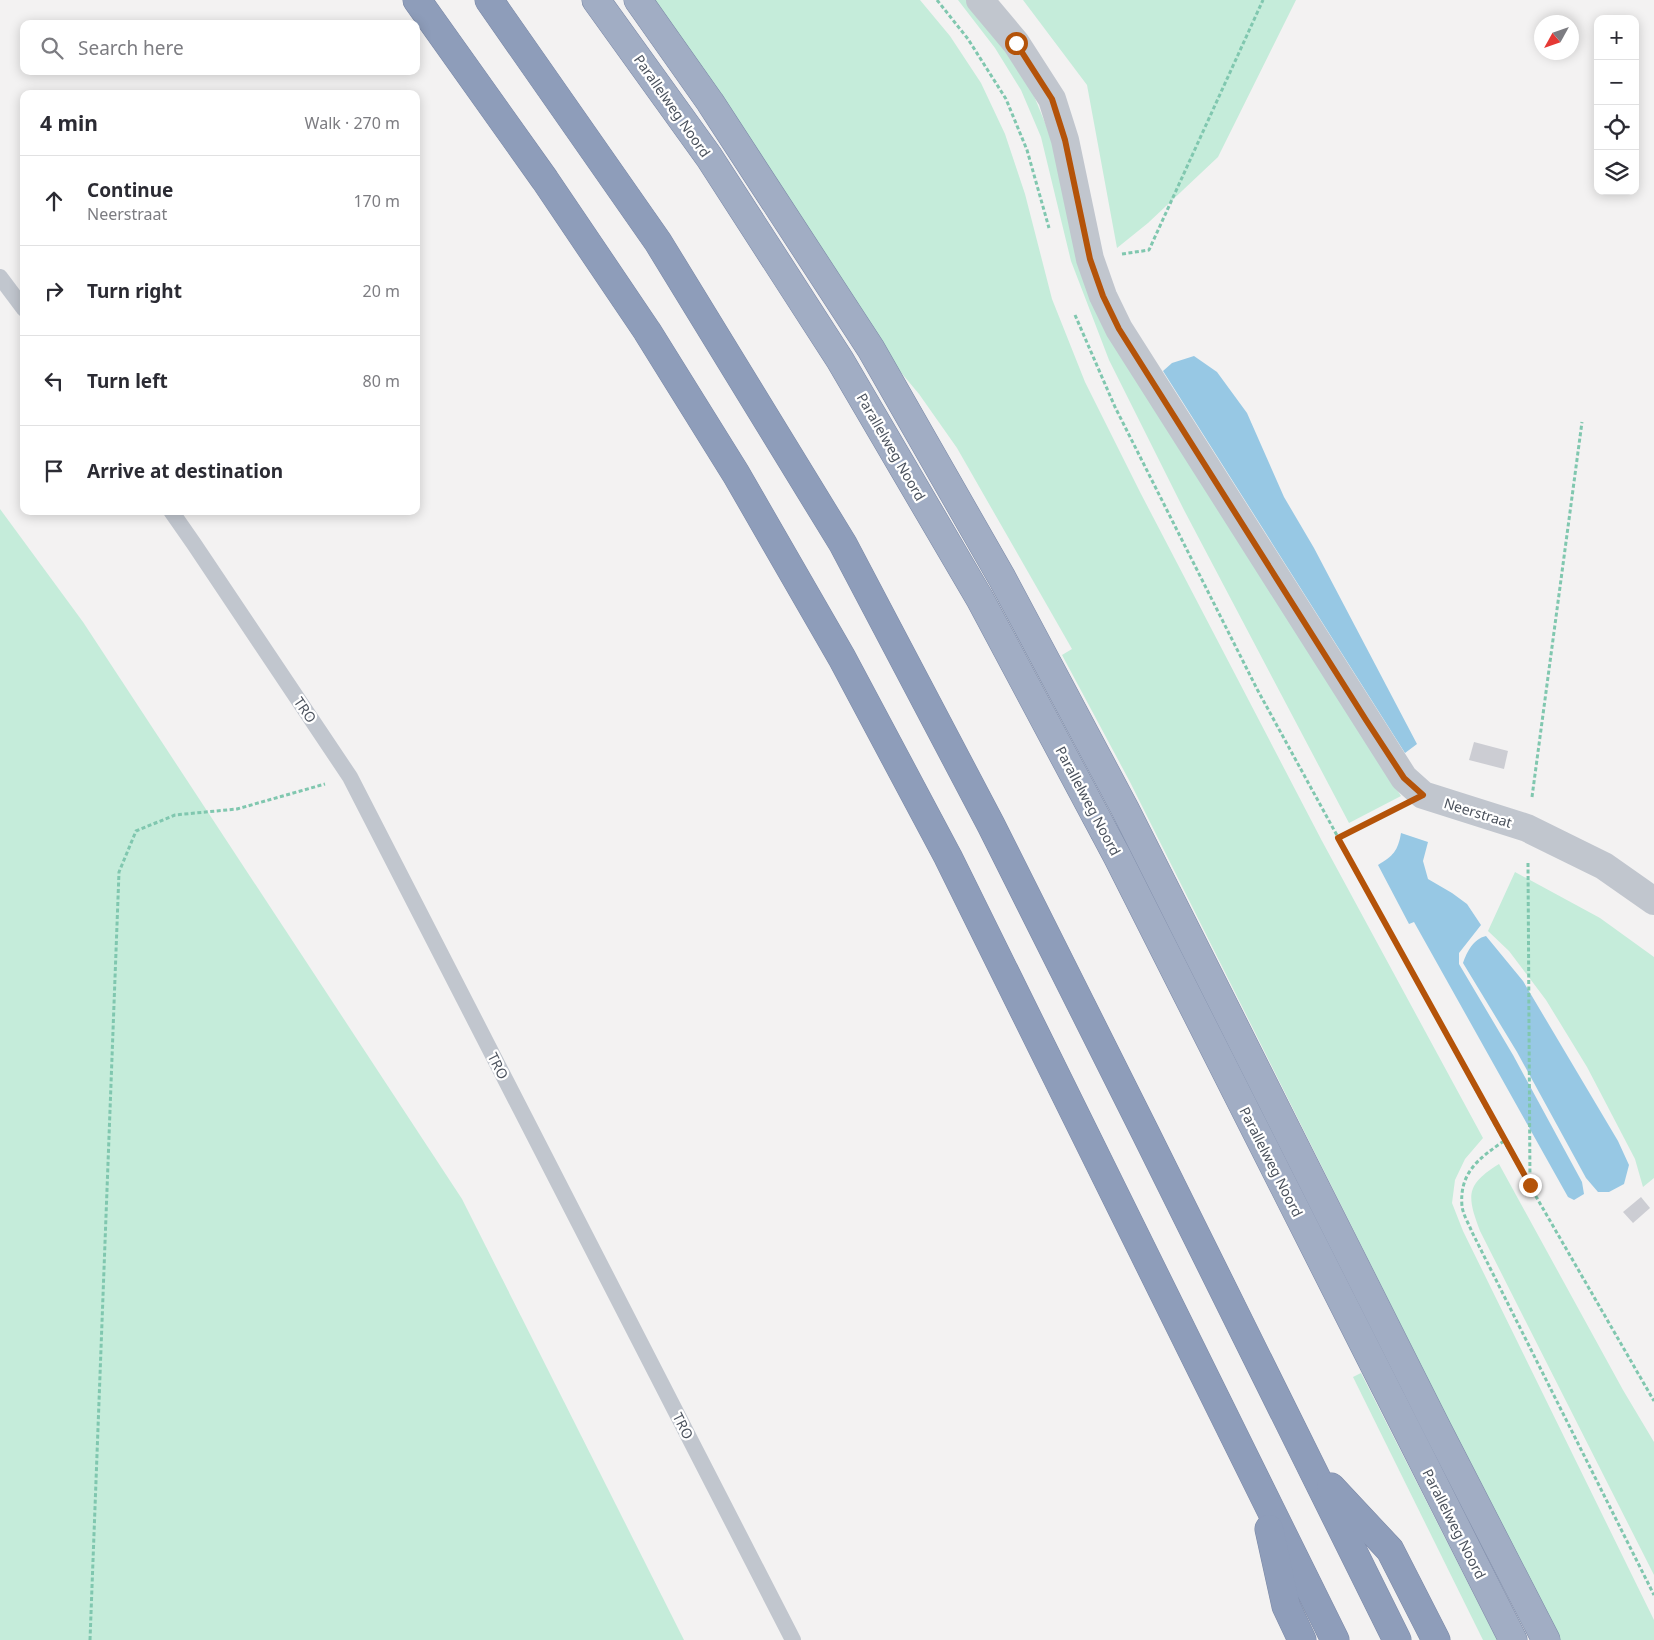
<!DOCTYPE html>
<html lang="en">
<head>
<meta charset="utf-8">
<style>
  :root { --surface:#fff; --page:#f7f7f7; --text:#2b2b33; --muted:#7c7c81; --line:#e1e1e2 }
  body { margin:0; font-family:"Noto Sans",sans-serif; background:var(--page); color:var(--text) }
  .controls { position:absolute; right:15px; top:15px; display:grid; overflow:hidden; border-radius:10px; box-shadow:0 2px 12px #0003 }
  .controls button { width:45px; height:45px; display:grid; place-items:center; padding:0; border:0; border-bottom:1px solid var(--line); background:var(--surface); color:var(--text); font:25px sans-serif }
  .compass { position:absolute; left:1534px; top:15px; width:45px; height:45px; border-radius:50%; background:var(--surface); box-shadow:0 2px 12px #0003; rotate:230deg }
  .stop { position:absolute; width:15px; height:15px; margin:-11px; border:4px solid #b45309; border-radius:50%; background:#fff }
  .stop.end { background:#b45309; border-color:#fff; box-shadow:0 1px 5px #0008 }
  .list { margin:0; padding:0; list-style:none }
  h2 { display:flex; justify-content:space-between; align-items:center; height:65px; margin:0; padding:0 20px; font-size:21px }
  h2 small { font-size:16px; font-weight:400; color:var(--muted) }
  .list li { display:grid; grid-template-columns:32px 1fr auto; gap:15px; align-items:center; box-sizing:border-box; height:90px; padding:0 20px; border-top:1px solid var(--line) }
  .list b { display:block; font-size:19px; white-space:nowrap }
  .list p { margin:0; font-size:16px; white-space:nowrap; color:var(--muted) }
  .list em { font-size:16px; font-style:normal; color:var(--muted) }
  .icon { flex:none; width:28px; height:28px; fill:none; stroke:currentColor; stroke-width:2; stroke-linecap:round; stroke-linejoin:round }
  .map { position:relative; flex:none; width:1654px; height:1640px; overflow:hidden }
  .search { position:absolute; background:var(--surface); box-shadow:0 2px 12px #0003; left:20px; top:20px; width:400px; height:55px; display:flex; align-items:center; gap:12px; box-sizing:border-box; padding:0 18px; border-radius:10px; color:var(--muted); font-size:19px }
  .panel { position:absolute; background:var(--surface); box-shadow:0 2px 12px #0003; left:20px; top:90px; width:400px; height:425px; border-radius:10px }
  .map>svg:first-child { display:block }
</style>
</head>
<body>
<div class="map">
<svg width="1654" height="1640" viewBox="0 0 1654 1640">
  <rect width="100%" height="100%" fill="#f3f2f2"/>
  <g fill="#c5ecda">
    <path d="M652 0H920L950 36 981 83 1005 134 1025 194 1052 299 1085 382 1140 492 1322 841 1483 1138 1465 1159 1455 1180 1452 1203 1463 1231 1654 1620V1640H1558L1130 782 1062 655 1072 649 957 448 919 394 888 357Z"/>
    <path d="M958 0H969L1030 86 1050 135 1121 353 1401 796 1349 823 1184 510 1109 360 1071 261 1041 137 1021 90 995 48Z"/>
    <path d="M1023 0H1296L1218 157 1148 223 1117 248 1087 85Z"/>
    <path d="M0 509 83 622 462 1199 684 1640H0Z"/>
    <path d="M1515 872 1600 918 1654 957V1178L1643 1187 1635 1159 1587 1067 1546 1000 1509 951 1488 931Z"/>
    <path d="M1499 1164 1623 1390 1654 1442V1575L1480 1231C1467 1196 1465 1185 1499 1164Z"/>
    <path d="M1361 1373 1497 1640H1483L1353 1377Z"/>
  </g>
  <g fill="#97c8e4">
    <path d="M1194 356 1217 372 1247 413 1284 497 1314 548 1417 744 1405 753 1163 371 1172 363Z"/>
    <path d="M1401 833 1428 842 1423 861 1428 879 1452 893 1467 904 1481 925 1459 953V964L1513 1055 1582 1182 1584 1194 1574 1200 1568 1197 1414 922 1409 924 1378 865C1393 856 1398 851 1401 833Z"/>
    <path d="M1486 936 1523 981 1618 1141 1629 1165 1624 1184 1609 1192H1598L1586 1178 1517 1052 1463 963C1467 952 1473 939 1486 936Z"/>
  </g>
  <g fill="#cccdd3">
    <path d="M1474 742 1508 751 1504 769 1469 760Z"/>
    <path d="M1641 1197 1650 1208 1633 1223 1623 1212Z"/>
  </g>
  <g fill="none" stroke-linecap="round" stroke-linejoin="round">
    <g stroke="#7a88a6" stroke-width="29">
      <g id="trunk">
        <path d="M596 0 709 157 840 360 980 599 1117 856 1513 1640"/>
        <path d="M638 0 710 102 871 349 1002 578 1125 809 1438 1430 1546 1640"/>
      </g>
    </g>
    <g stroke="#7a88a6" stroke-width="29">
      <g id="motorway">
        <path d="M417 0 545 180 647 331 736 474 842 658 948 857 1335 1640"/>
        <path d="M489 0 658 242 843 544 991 825 1145 1132 1397 1640"/>
        <path d="M1331 1487 1390 1550 1436 1640"/>
        <path d="M1269 1529 1286 1606 1302 1640"/>
      </g>
    </g>
    <g stroke="#80c7af" stroke-width="3" stroke-dasharray="4 2.5" stroke-linecap="butt">
      <path d="M937 0 968 39 1006 99 1027 150 1049 228"/>
      <path d="M1122 254 1149 250 1263 0"/>
      <path d="M1075 315 1115 407 1257 689 1504 1141 1654 1401"/>
      <path d="M1532 797 1582 422"/>
      <path d="M1337 838 1393 810"/>
      <path d="M1528 863 1530 1184"/>
      <path d="M1504 1141C1479 1158 1459 1173 1462 1206 1463 1215 1469 1224 1472 1232L1654 1595"/>
      <path d="M90 1640 119 872 136 831 175 815 237 809 325 784"/>
    </g>
    <g stroke="#c1c6ce" stroke-width="16">
      <path d="M0 277 24 309"/>
      <path d="M171 511 194 544 350 777 793 1640"/>
    </g>
    <path stroke="#c1c6ce" stroke-width="28" d="M980 0 1016 43 1052 99 1065 140 1090 259 1103 296 1119 329 1404 778 1423 795 1527 828 1604 866 1654 901"/>
    <use href="#trunk" stroke="#a1adc4" stroke-width="28"/>
    <use href="#motorway" stroke="#8e9dba" stroke-width="28"/>
  </g>
  <g fill="none" stroke-linecap="round" stroke-linejoin="round">
    <path stroke="#b45309" stroke-width="6" d="M1016 43 1052 99 1065 140 1090 259 1103 296 1119 329 1366 720 1404 778 1423 795 1338 838 1530 1185"/>
  </g>
  <g text-anchor="middle" stroke-width="4.5" stroke-linejoin="round" paint-order="stroke">
    <g font-size="14" fill="#4b525d" stroke="#fff">
      <text transform="translate(672 106) rotate(55)" y="5">Parallelweg Noord</text>
      <text transform="translate(891 447) rotate(60)" y="5">Parallelweg Noord</text>
      <text transform="translate(305 710) rotate(56)" y="5">TRO</text>
      <text transform="translate(1088 801) rotate(62)" y="5">Parallelweg Noord</text>
      <text transform="translate(1478 813) rotate(17)" y="5">Neerstraat</text>
      <text transform="translate(498 1066) rotate(63)" y="5">TRO</text>
      <text transform="translate(1271 1162) rotate(63)" y="5">Parallelweg Noord</text>
      <text transform="translate(683 1426) rotate(63)" y="5">TRO</text>
      <text transform="translate(1454 1524) rotate(63)" y="5">Parallelweg Noord</text>
    </g>
  </g>
</svg>
<div class="controls">
<button>+</button>
<button>−</button>
<button><svg class="icon" aria-label="locate" viewBox="0 0 24 24"><circle cx="12" cy="12" r="6"/><path d="M12 2v4M12 18v4M2 12h4M18 12h4"/></svg></button>
<button><svg class="icon" aria-label="layers" viewBox="0 0 24 24"><path d="M12 4l9 5-9 5-9-5zM3 14l9 5 9-5"/></svg></button>
</div>
<svg class="compass" viewBox="-18 -18 36 36"><path d="M0-13l5 13h-10z" fill="#e53935"/><path d="M0 13l5-13h-10z" fill="#7c7c81"/></svg>
<div class="stop" style="left:1016px;top:43px"></div>
<div class="stop end" style="left:1530px;top:1185px"></div>
<div class="search"><svg class="icon" aria-label="search" viewBox="0 0 24 24"><circle cx="10" cy="10" r="6"/><path d="M15 15l6 6"/></svg>Search here</div>
<section class="panel">
<h2>4 min<small>Walk · 270 m</small></h2>
<ul class="list">
<li><svg class="icon" aria-label="ahead" viewBox="0 0 24 24"><path d="M12 20V5M6 11l6-6 6 6"/></svg><div><b>Continue</b><p>Neerstraat</p></div><em>170 m</em></li>
<li><svg class="icon" aria-label="right" viewBox="0 0 24 24"><path d="M7 20v-9h11M14 6l5 5-5 5"/></svg><div><b>Turn right</b></div><em>20 m</em></li>
<li><svg class="icon" aria-label="left" viewBox="0 0 24 24"><path d="M17 20v-9H6M10 6l-5 5 5 5"/></svg><div><b>Turn left</b></div><em>80 m</em></li>
<li><svg class="icon" aria-label="arrive" viewBox="0 0 24 24"><path d="M6 21V4h12l-3 4 3 4H6"/></svg><div><b>Arrive at destination</b></div></li>
</ul>
</section>
</div>
</body>
</html>
